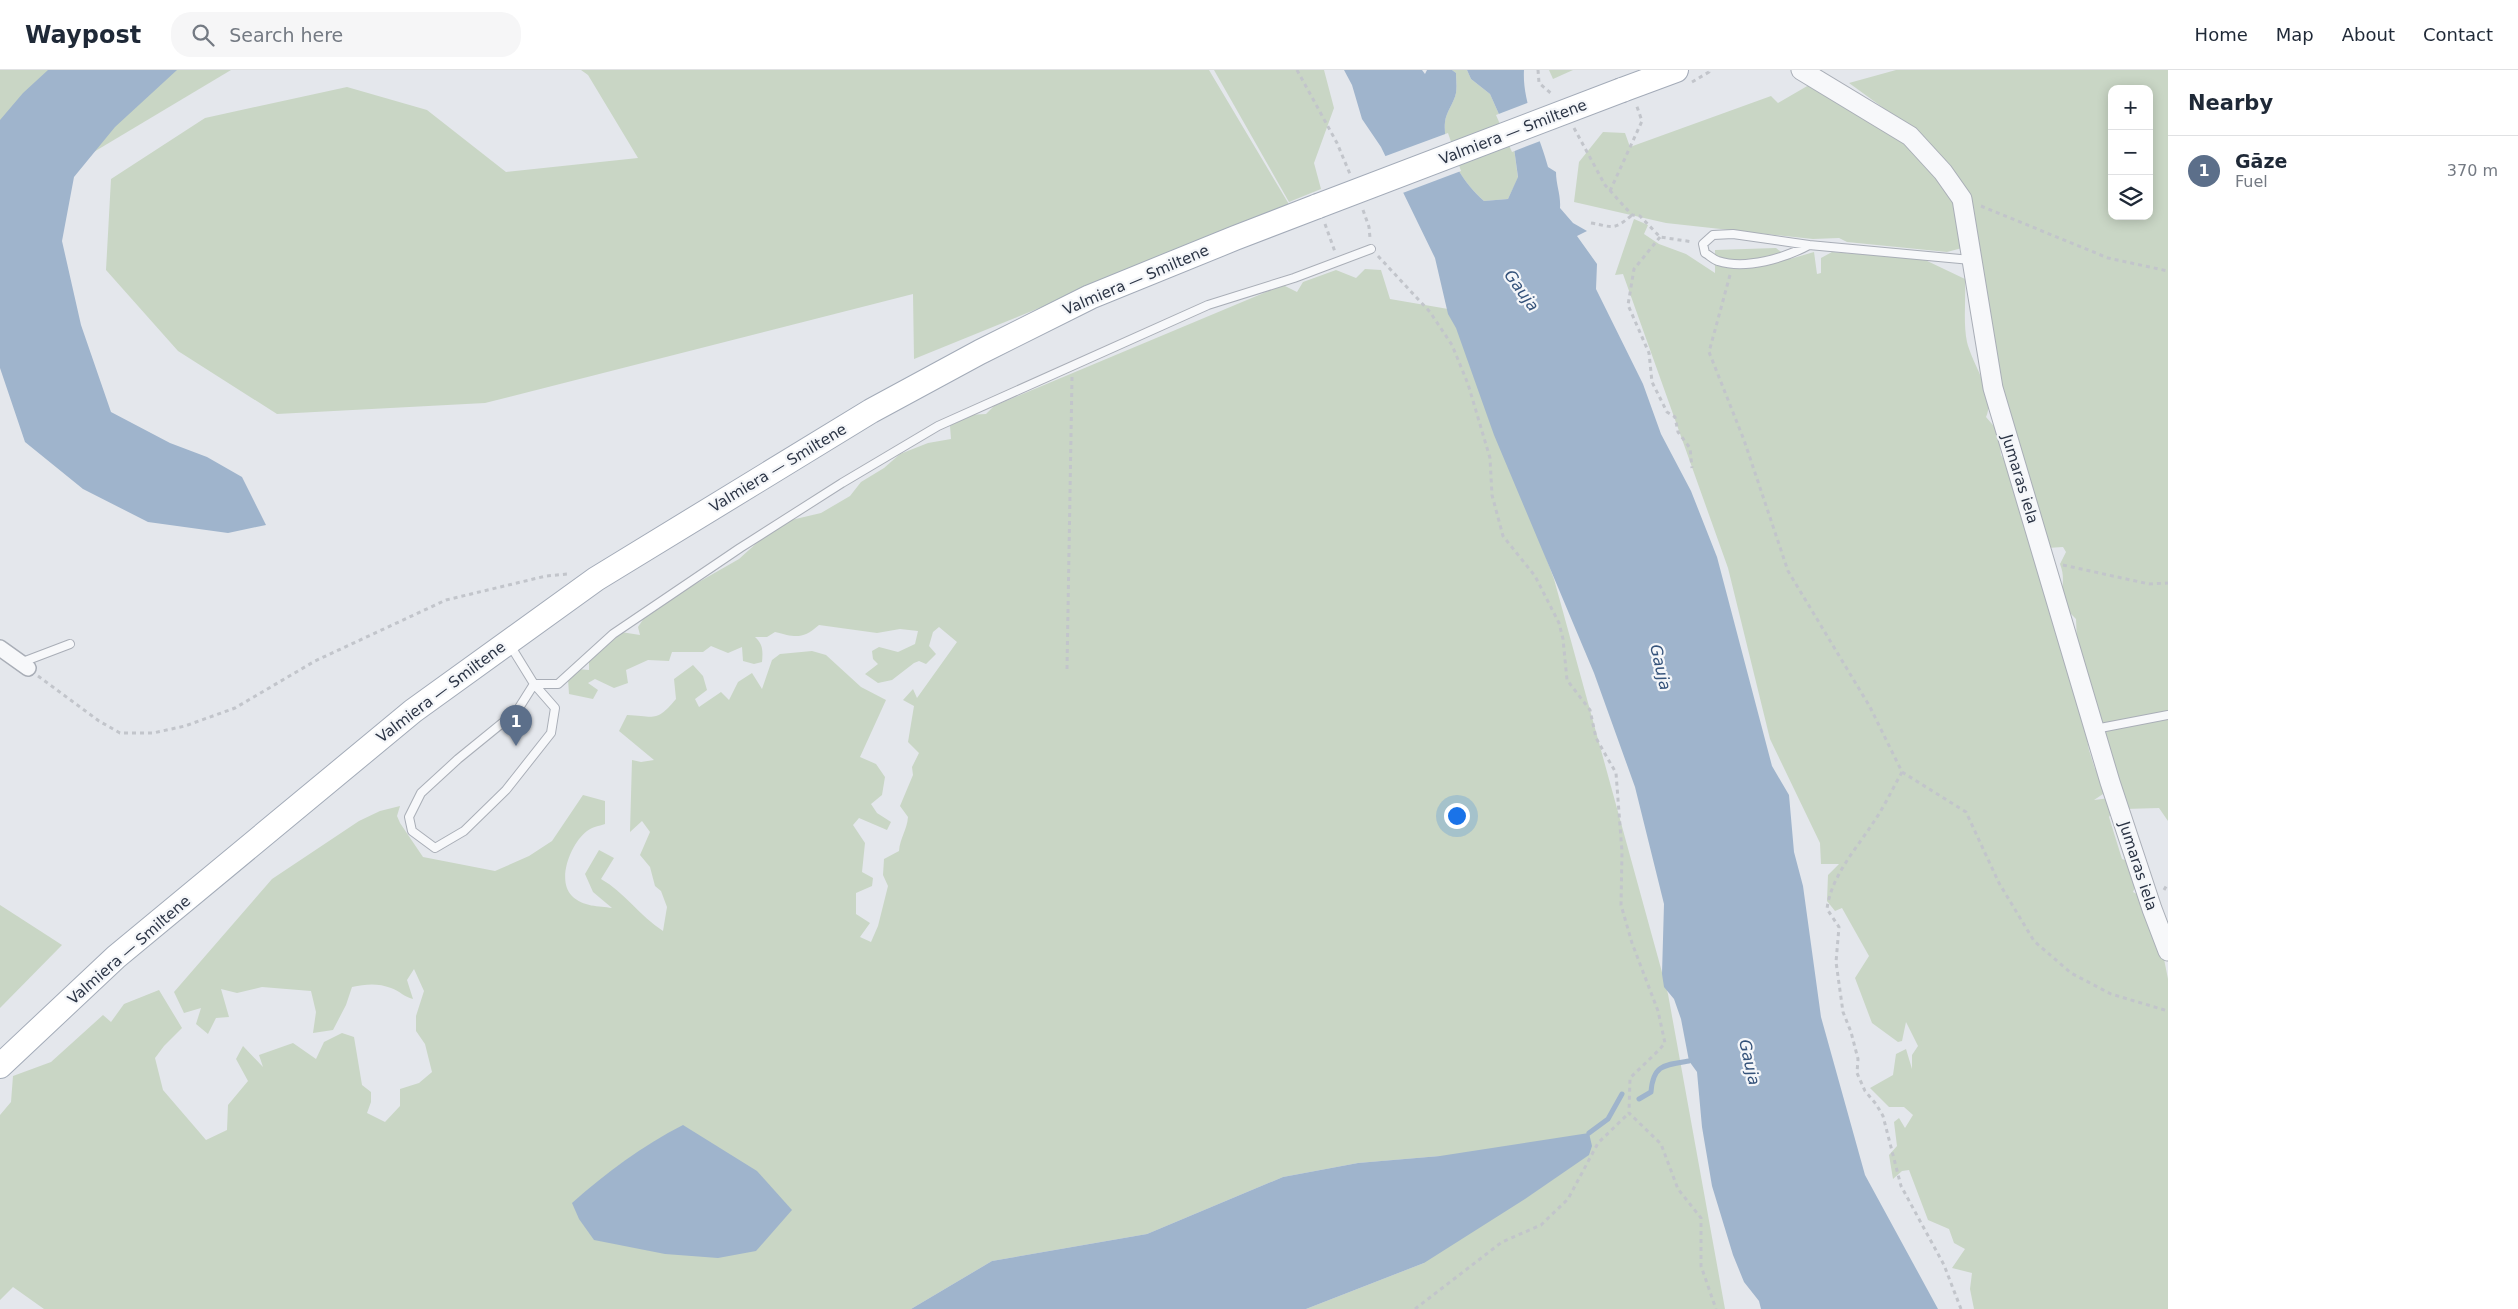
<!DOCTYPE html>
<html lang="en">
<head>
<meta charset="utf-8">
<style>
  :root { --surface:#fff; --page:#f6f6f7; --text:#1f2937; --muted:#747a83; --line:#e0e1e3; --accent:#d1495b }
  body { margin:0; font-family:"DejaVu Sans",sans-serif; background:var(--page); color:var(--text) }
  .controls { position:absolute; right:15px; top:15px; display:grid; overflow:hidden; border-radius:10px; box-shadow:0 2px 12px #0003 }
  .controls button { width:45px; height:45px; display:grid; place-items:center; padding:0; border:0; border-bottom:1px solid var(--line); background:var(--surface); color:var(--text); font:25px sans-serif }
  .you { position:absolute; left:1456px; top:745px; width:18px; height:18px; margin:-12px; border:4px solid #fff; border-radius:50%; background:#1a73e8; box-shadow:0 0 0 8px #1a73e833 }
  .badge { display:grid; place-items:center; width:32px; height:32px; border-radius:50%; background:var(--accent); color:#fff; font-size:16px; font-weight:700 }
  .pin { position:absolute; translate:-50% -41px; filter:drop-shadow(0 1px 2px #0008) }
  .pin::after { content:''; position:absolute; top:26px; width:18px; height:15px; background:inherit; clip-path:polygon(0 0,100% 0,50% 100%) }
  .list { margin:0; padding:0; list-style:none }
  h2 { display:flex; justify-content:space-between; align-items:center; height:65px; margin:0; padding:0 20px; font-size:21px }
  h2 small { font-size:16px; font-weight:400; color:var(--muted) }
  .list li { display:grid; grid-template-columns:32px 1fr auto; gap:15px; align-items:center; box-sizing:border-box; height:70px; padding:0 20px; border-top:1px solid var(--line) }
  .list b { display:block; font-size:19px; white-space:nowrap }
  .list p { margin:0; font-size:16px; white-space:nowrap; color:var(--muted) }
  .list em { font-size:16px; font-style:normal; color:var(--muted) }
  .icon { flex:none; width:28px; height:28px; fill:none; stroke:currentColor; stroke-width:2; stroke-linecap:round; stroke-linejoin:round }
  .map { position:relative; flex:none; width:2168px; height:1239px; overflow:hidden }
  header { display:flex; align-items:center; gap:30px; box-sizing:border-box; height:70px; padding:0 25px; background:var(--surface); border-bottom:1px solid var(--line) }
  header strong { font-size:24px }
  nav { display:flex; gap:28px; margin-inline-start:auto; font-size:18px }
  .search { width:350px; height:45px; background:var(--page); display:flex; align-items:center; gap:12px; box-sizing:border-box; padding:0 18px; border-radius:20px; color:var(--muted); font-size:19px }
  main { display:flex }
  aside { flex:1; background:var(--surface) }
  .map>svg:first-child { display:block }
</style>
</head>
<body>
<header>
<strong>Waypost</strong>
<div class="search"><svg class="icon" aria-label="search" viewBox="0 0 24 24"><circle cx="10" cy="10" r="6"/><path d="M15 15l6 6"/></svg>Search here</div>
<nav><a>Home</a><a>Map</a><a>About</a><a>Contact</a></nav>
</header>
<main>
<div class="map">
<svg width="2168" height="1239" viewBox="0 0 2168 1239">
  <rect width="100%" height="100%" fill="#e4e7ec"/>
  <g fill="#c9d6c5" fill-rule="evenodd">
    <path d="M0 0H231L0 138Z"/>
    <path d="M581 0H1209L1290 136 914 289 913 224 485 333 277 344 178 281 106 200 111 109 205 48 347 17 427 40 506 102 638 88 588 5Z"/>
    <path d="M1214 0H1324L1334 38 1314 93 1321 119 1289 132Z"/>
    <path d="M1452 0H1467L1471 9 1490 24 1514 78 1518 108 1508 129 1484 131C1464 114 1442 80 1445 52 1446 42 1454 33 1456 23 1457 17 1456 9 1456 3Z"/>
    <path d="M1549 0H1573L1553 9Z"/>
    <path d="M1896 0H2168V751L2159 738 2125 739 2109 699 2113 690 2108 687 2078 595 2076 549C2052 527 2069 516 2060 494L2066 482 2063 477 2047 478 1996 339 1973 144 1915 61 1849 13ZM2112 19H2149V146H2112Z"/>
    <path d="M1809 15 1918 81 1948 121 1961 151 1962 178 1947 182 1847 172 1839 168 1813 169 1666 153 1574 132 1579 92 1603 62 1625 63 1630 77 1771 26 1778 33Z"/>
    <path d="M1634 149 1648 155 1644 164 1659 174 1686 184 1715 203V180L1776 178 1790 189 1814 182 1817 204 1821 203V188L1832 182 1923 189 1965 209C1966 229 1963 253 1967 272 1972 294 1996 325 1986 347L1998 361 2001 385 2012 402 2064 565 2067 601 2090 650 2086 664 2089 680 2095 699 2103 705 2109 720 2094 730 2110 728 2113 740 2109 747 2122 789 2133 793 2139 808 2133 822 2142 827 2164 889 2168 909V1239H1974L1970 1219 1972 1203 1952 1198 1965 1179 1954 1173 1949 1159 1928 1150 1909 1100 1902 1101 1893 1109 1889 1085 1897 1076 1894 1052 1899 1048 1905 1058 1913 1045 1904 1037H1889L1870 1018 1893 1005 1896 984 1906 979 1912 999V985L1918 976 1906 952 1902 971 1898 972 1872 953 1855 908 1869 886 1842 838 1835 841 1827 831 1828 805 1839 794H1821L1820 773 1770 669 1728 498 1623 204 1615 205Z"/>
    <path d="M1365 199 1381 200 1390 229 1454 240 1554 509 1668 924 1725 1239H1306L1424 1193 1440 1086 1358 1093 1283 1107 1147 1164 992 1191 911 1239H44L13 1217 0 1230V1045L11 1032 13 1006 51 992 103 945 111 952 124 934 159 920 182 958 164 976 155 988 163 1020 206 1070 227 1060 228 1035 248 1011 236 989 243 976 263 997 259 985 293 973 316 989 324 972 342 963 354 967 362 1015 371 1022V1032L367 1043 385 1052 400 1036V1019L419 1013 432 1002 425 974 416 961V946L424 921 414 899 407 910 413 929C404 927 400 921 391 918 378 913 366 914 352 917L346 935 333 960 313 963 316 942 311 921 262 917 237 923 221 919 229 947 216 948 208 964 196 954 201 938 184 943 174 922 272 809 359 751 380 741 400 736 397 746 400 753 423 787 495 801 529 786 552 771 583 725 605 731V754C599 756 592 757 587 761 571 773 556 810 572 826 583 837 599 836 612 838L593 822 585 804 599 780 614 788 601 809C624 822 640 846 663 861L667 837 661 821 655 816 650 797 640 785 650 762 642 751 630 762 632 690 641 692 654 690 619 661 627 645C655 646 656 653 676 629L674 609 693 595 703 606 707 620 695 629 699 637 721 622 729 630 738 612 752 603 762 619 772 590 780 584 812 581 826 585 861 617 886 630 860 687 876 694 885 707 882 725 871 734 877 743 891 752 887 760 859 748 853 755 865 773 862 802 873 808 872 816 856 823V844L870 853 860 867 871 872 878 856 888 816 883 805 884 789 899 781C900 768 907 760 908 747L900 736 913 705 912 697 919 683 908 672 914 636 903 630 913 619 917 628 957 572 939 557 933 562 929 576 936 584 926 594 919 591 914 593 892 610 878 613 865 604 878 594 873 589 872 581 879 577 898 582 915 574 918 561 900 559 877 563 819 555C802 570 795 567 775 562L767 567H755C763 574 763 581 762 592L754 594 743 591 742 577 728 583 711 576 703 582H672L669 591 648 590 626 600 628 613 614 618 595 609 588 613 598 620 593 629 569 624 568 609 577 599 589 600V589L621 562 640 565 638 557 646 545 676 525 739 489 760 470 787 451 821 443 850 426 861 412 884 398 900 384 928 373 951 369 950 356 967 345 986 344 994 336 1283 215 1297 222 1303 212 1336 200 1356 208Z"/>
    <path d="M0 835 62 875 0 938Z"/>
  </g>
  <g fill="#9fb4cc">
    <path d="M48 0H177L115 57 74 107 62 171 81 255 111 342 170 373 207 387 242 407 266 455 228 463 148 452 83 419 25 372 0 298V50L23 23Z"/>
    <path d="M1344 0H1422L1425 4 1427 0H1452L1456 3C1456 9 1457 16 1456 23 1454 33 1446 42 1445 52 1442 80 1464 114 1484 131L1508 129 1518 107 1514 78 1490 24 1471 9 1467 0H1524C1522 33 1540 66 1548 97L1556 102C1556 115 1561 125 1560 138L1573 153 1587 161 1577 166 1597 194 1596 219 1643 314 1661 364 1691 421 1717 487 1772 696 1789 725 1794 782 1803 816 1821 947 1865 1105 1938 1239H1761L1759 1231 1744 1212 1733 1185 1712 1116 1702 1057 1697 1002 1689 991 1681 949 1674 929 1664 917 1662 904 1664 834 1635 717 1594 603 1494 365 1456 258 1448 244 1435 188 1381 77 1362 49 1352 15Z"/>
    <path d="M683 1055 757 1101 792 1140 756 1181 718 1188 665 1184 594 1170 579 1149 572 1133C607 1102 642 1076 683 1055Z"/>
    <path d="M1589 1063 1592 1076 1589 1085 1525 1129 1424 1193 1306 1239H911L992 1191 1147 1164 1283 1107 1358 1093 1440 1086Z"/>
  </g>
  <g fill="#e4e7ec">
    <path d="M1530 32 1543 70 1512 82 1496 45Z"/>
    <path d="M1448 63 1461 101 1400 124 1383 87Z"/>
  </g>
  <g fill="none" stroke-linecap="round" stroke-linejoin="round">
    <g stroke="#9fb4cc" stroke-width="5">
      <path d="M1639 1029 1651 1022C1653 995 1664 995 1689 991"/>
      <path d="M1589 1063 1608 1049 1622 1024"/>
    </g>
    <g stroke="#a9aeb7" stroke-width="10">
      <g id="service">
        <path d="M1809 175 1733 164 1713 165 1703 174 1705 183C1709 185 1714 190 1718 191 1746 200 1785 188 1809 175L1971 190"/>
        <path d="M510 575 534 614 517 641 458 689 421 723 409 747 412 761 435 778 464 761 506 720 551 663 555 638 534 614"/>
        <path d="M20 593 70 574"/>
        <path d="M534 614H558L613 564 740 478 842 413 938 356 1208 235 1294 208 1371 179"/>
        <path d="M2095 659 2168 645"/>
      </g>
    </g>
    <g stroke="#a9aeb7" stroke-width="18">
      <path id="minor" d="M0 578 28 598"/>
    </g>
    <g stroke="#a9aeb7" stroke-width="21">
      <path id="tertiary" d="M1801 0 1910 66 1943 102 1962 129 1993 318 2110 712 2152 839 2168 881"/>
    </g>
    <g stroke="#a3abb8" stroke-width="26">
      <g id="primary">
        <path d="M1622 20 1676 0"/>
        <path d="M0 996 116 887 413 641 596 509 871 341 980 282 1090 227 1235 168 1318 136"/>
      </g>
    </g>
    <g stroke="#c2c5cb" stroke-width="3" stroke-dasharray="4 4" stroke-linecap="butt">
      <path d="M1297 0 1337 73 1350 104"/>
      <path d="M1538 0 1539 13 1553 25"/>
      <path d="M1692 12 1709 2V0"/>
      <path d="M1574 58 1605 115 1632 145 1640 146 1660 167 1693 172"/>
      <path d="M1610 121 1642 51 1636 34"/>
      <path d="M1981 136 2108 188 2168 201"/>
      <path d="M1363 140 1369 157 1370 168"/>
      <path d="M1591 153C1614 157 1613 161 1632 145"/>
      <path d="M1325 154 1335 182"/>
      <path d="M1660 167 1634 199 1628 235 1649 283 1652 312 1667 342 1675 347 1678 362 1690 378 1692 398"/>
      <path d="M1378 186 1430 242 1452 275 1468 314 1490 388 1492 425 1503 466 1535 506 1559 553 1563 569 1567 610 1590 640 1596 668 1616 703 1622 782 1621 835 1632 873 1658 941 1665 973 1659 980 1630 1008 1629 1043 1661 1074 1678 1119 1701 1148V1196L1716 1239"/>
      <path d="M1730 205 1709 282 1744 370 1788 501 1870 637 1902 702 1966 742 1999 813 2034 871 2071 903 2111 924 2168 941"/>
      <path d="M2063 495 2149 514 2168 513"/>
      <path d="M1067 599 1072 307"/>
      <path d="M38 606 99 651 120 663H153L185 656 235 638 315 591 446 530 546 506 568 504"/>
      <path d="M1902 702C1893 718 1885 735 1875 750 1857 778 1831 806 1827 839L1839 857 1836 892 1843 942 1851 962 1858 989 1857 1003 1865 1021 1876 1034 1883 1046 1901 1116 1944 1195 1961 1239"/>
      <path d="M2164 820 2168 813"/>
      <path d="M1415 1239 1502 1172 1541 1155 1568 1129 1598 1073 1629 1043"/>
    </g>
    <use href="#service" stroke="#f7f8fa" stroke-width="8"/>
    <use href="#minor" stroke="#f7f8fa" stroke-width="15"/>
    <use href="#tertiary" stroke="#f7f8fa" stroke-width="19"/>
    <use href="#primary" stroke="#fff" stroke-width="24"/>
    <g stroke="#a3abb8" stroke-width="26" stroke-linecap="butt">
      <path id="primary-bridge" d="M1318 136 1622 20"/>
    </g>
    <use href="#primary-bridge" stroke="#fff" stroke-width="24"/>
  </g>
  <g text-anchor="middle" stroke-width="4.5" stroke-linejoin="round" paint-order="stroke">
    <g font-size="15" fill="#2b3445" stroke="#f4f6f9">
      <text transform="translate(1513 62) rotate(-21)" y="5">Valmiera — Smiltene</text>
      <text transform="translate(1136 210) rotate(-23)" y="5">Valmiera — Smiltene</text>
      <text transform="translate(778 398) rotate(-31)" y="5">Valmiera — Smiltene</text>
      <text transform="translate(2020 409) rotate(73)" y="5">Jumaras iela</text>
      <text transform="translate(441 622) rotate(-37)" y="5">Valmiera — Smiltene</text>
      <text transform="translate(2138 796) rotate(72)" y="5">Jumaras iela</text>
      <text transform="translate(129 880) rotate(-41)" y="5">Valmiera — Smiltene</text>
    </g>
    <g font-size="16" font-style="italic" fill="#34527a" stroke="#f4f6f9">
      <text transform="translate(1522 220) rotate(54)" y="6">Gauja</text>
      <text transform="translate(1661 597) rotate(77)" y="6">Gauja</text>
      <text transform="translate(1750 992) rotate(77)" y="6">Gauja</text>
    </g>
  </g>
</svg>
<div class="controls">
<button>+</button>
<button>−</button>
<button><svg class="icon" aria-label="layers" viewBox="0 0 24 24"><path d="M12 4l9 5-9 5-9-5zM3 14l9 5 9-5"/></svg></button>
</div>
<div class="you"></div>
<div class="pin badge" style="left:516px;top:676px;background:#5c6f8a">1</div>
</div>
<aside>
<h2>Nearby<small></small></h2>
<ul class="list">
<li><span class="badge" style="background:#5c6f8a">1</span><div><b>Gāze</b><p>Fuel</p></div><em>370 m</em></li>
</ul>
</aside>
</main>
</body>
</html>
